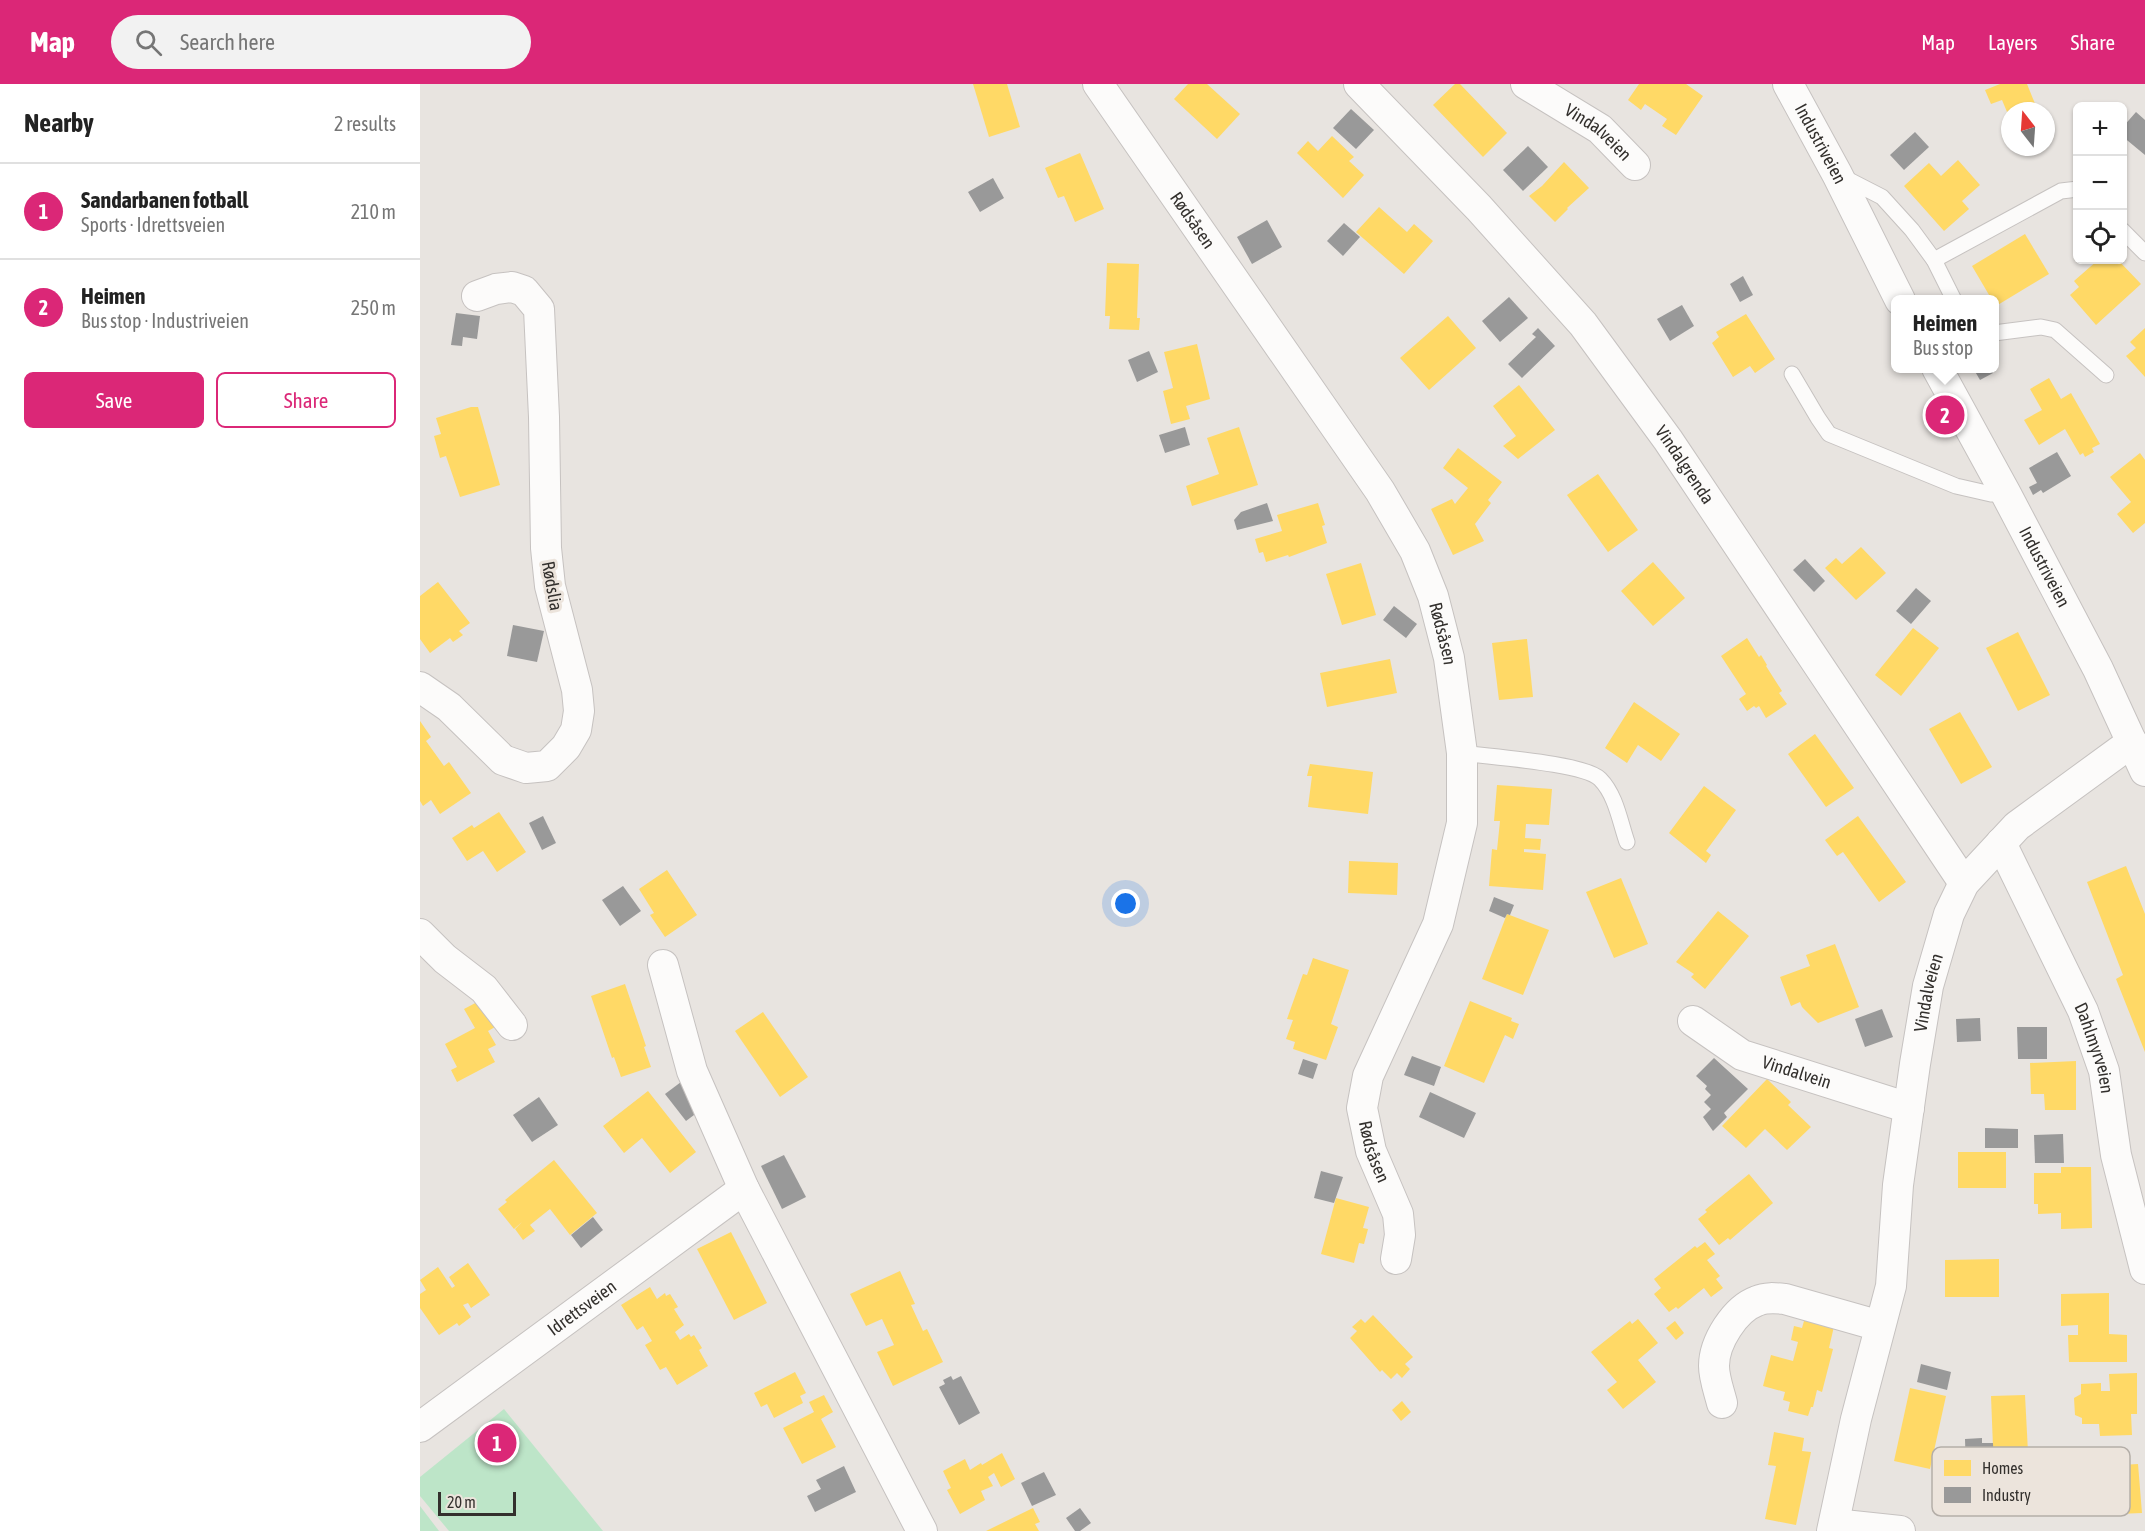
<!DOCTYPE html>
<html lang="en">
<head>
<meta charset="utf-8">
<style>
  :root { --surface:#fff; --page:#f2f2f2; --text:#222; --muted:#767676; --line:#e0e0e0; --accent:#db2777 }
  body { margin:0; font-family:"Asap Condensed",sans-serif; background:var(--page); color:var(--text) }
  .controls { position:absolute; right:18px; top:18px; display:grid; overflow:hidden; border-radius:9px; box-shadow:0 2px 4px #0004 }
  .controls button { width:54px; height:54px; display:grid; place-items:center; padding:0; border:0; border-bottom:2px solid var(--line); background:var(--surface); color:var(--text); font:30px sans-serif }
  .compass { position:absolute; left:1581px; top:18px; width:54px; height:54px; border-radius:50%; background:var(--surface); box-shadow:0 2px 4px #0004; rotate:343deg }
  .scale { position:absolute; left:18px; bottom:15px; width:78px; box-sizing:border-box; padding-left:6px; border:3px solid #33302d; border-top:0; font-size:16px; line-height:21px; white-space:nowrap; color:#33302d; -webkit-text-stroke:4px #ece4dc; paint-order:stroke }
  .you { position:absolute; left:706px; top:820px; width:21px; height:21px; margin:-15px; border:4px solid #fff; border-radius:50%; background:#1a73e8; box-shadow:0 0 0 9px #1a73e833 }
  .badge { display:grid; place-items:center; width:39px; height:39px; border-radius:50%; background:var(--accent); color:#fff; font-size:20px; font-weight:700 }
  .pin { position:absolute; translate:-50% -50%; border:3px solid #fff; box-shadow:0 2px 6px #0006 }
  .popup { position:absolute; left:1471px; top:211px; width:108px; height:78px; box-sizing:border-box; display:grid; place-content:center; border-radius:9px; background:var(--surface); filter:drop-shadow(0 2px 4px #0005); font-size:20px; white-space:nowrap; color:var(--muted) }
  .popup b { font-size:22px; color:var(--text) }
  .popup::after { content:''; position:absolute; left:50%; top:100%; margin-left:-12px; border:12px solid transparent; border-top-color:var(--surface) }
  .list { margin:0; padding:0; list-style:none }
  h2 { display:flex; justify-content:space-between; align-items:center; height:78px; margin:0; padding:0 24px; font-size:26px }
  h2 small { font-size:20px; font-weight:400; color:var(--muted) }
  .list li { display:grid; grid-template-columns:39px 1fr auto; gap:18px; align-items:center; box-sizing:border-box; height:96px; padding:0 24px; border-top:2px solid var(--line) }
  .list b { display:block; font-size:22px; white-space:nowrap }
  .list p { margin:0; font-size:20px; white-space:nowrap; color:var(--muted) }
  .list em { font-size:20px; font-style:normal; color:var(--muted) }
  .actions { display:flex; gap:12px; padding:18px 24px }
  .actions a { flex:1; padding:14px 0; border:2px solid var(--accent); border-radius:9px; text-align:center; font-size:21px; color:var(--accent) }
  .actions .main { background:var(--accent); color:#fff }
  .icon { flex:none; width:33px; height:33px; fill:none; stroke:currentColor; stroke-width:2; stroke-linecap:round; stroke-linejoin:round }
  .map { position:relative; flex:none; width:1725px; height:1447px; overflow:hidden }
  header { display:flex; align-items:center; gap:36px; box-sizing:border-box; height:84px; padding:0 30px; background:var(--accent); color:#fff }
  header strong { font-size:28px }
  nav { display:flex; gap:33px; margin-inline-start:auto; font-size:21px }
  .search { width:420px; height:54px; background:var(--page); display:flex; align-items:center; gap:15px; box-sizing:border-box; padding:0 21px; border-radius:33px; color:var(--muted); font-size:22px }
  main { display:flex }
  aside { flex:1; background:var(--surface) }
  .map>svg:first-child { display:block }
</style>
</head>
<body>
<header>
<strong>Map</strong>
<div class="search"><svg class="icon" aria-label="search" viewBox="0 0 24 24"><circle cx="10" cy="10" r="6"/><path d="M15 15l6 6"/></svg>Search here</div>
<nav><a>Map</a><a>Layers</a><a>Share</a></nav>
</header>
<main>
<aside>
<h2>Nearby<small>2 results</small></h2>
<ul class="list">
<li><span class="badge">1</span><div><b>Sandarbanen fotball</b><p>Sports · Idrettsveien</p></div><em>210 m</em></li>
<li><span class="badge">2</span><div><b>Heimen</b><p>Bus stop · Industriveien</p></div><em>250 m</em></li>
</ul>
<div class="actions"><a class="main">Save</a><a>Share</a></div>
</aside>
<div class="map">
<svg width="1725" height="1447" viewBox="0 0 1725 1447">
  <rect width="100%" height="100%" fill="#e8e4e0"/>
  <g fill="#bde5c8">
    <path d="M84 1325 183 1447H29L0 1412V1393Z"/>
    <path d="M0 1422 19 1447H0Z"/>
  </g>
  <g fill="#ffd966">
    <path d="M553 0H587L600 43 569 53Z"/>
    <path d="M768 0H787L820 30 797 55 754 15Z"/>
    <path d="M1035 0H1040L1087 49 1063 73 1013 21Z"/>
    <path d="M1219 0H1266L1283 12 1256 51 1242 42 1247 35 1225 20 1221 26 1208 16Z"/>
    <path d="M1580 0H1607L1618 27H1590V35L1582 16 1571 20 1565 6Z"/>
    <path d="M912 52 934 73 929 77 944 91 923 114 877 69 888 57 898 67Z"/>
    <path d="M660 69 684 125 655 138 644 112 638 114 625 84Z"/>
    <path d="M1538 76 1560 101 1542 117 1549 125 1524 147 1484 102 1509 79 1521 92Z"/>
    <path d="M1144 78 1169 104 1147 124 1148 125 1135 138 1109 112 1122 102Z"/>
    <path d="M959 123 987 148 994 140 1013 157 984 190 936 148Z"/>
    <path d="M1605 150 1629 190 1576 222 1574 216H1572L1552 182Z"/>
    <path d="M1678 176H1698L1721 200 1676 241 1650 211 1659 203 1654 197Z"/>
    <path d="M687 179 719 180 717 234H720L719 246 689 245 690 232H685Z"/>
    <path d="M1326 230 1355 275 1335 289 1330 282 1313 293 1292 259 1299 253 1296 248Z"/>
    <path d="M1028 232 1056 264 1009 306 980 274Z"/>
    <path d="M1725 244V293L1706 272 1716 264 1710 258Z"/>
    <path d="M777 260 790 315 766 322 770 335 751 340 743 307 753 304 744 268Z"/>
    <path d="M1629 294 1641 315 1651 309 1680 360 1672 364 1674 368 1665 373 1663 369 1660 371 1645 345 1619 361 1604 336 1622 326 1610 305Z"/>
    <path d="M1099 301 1135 346 1098 375 1083 362 1096 352 1073 322Z"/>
    <path d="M51 323H58L80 401 40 413 26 372 20 374 14 352 21 350 16 334Z"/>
    <path d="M819 343 838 401 772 422 766 402 799 390 787 354Z"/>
    <path d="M1038 364 1082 398 1068 416 1071 419 1055 440 1064 457 1033 471 1011 425 1032 415 1035 420 1048 404 1023 384Z"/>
    <path d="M1720 369 1725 376V439L1713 449 1697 430 1711 418 1690 393Z"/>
    <path d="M1178 390 1218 446 1188 468 1147 411Z"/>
    <path d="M898 419 905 441 902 442 907 459 869 473 868 471 846 478 843 468 839 469 835 455 862 447 857 431Z"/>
    <path d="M1441 463 1466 489 1436 516 1405 484 1416 474 1422 480Z"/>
    <path d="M1233 478 1265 514 1233 542 1201 507Z"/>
    <path d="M941 479 956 531 922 541 906 490Z"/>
    <path d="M18 498 50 539 39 547 43 551 33 558 30 554 10 569 0 555V512Z"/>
    <path d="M1493 544 1519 564 1481 612 1455 591Z"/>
    <path d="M1598 548 1630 611 1598 627 1566 564Z"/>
    <path d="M1327 554 1339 573 1341 571 1347 581 1346 582 1362 607 1359 609 1367 620 1346 634 1339 622 1336 624 1334 622 1327 627 1319 615 1326 610 1301 572Z"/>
    <path d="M1107 555 1113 613 1079 616 1072 559Z"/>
    <path d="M970 575 977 609 907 623 900 589Z"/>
    <path d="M1214 618 1260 650 1241 677 1218 661 1207 679 1185 664Z"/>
    <path d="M1540 628 1572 683 1541 700 1509 645Z"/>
    <path d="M0 637 11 653 6 657 24 682 29 678 51 709 20 730 11 716 3 722 0 717Z"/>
    <path d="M1395 650 1434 704 1406 723 1368 670Z"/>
    <path d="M890 680 953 688 948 730 888 723 892 692H887Z"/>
    <path d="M1077 701 1132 705 1129 741 1106 740 1105 754 1121 755 1120 766 1104 765V768L1126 770 1123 806 1069 802 1072 765 1077 766 1080 737H1074Z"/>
    <path d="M1284 702 1316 726 1286 767 1291 771 1286 779 1249 749Z"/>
    <path d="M79 728 106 768 77 788 63 767 47 777 32 754 52 741 54 744Z"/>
    <path d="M1438 732 1486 798 1459 818 1423 768 1417 772 1405 756Z"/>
    <path d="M929 777 978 779 977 811 928 809Z"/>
    <path d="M1706 782 1725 830V968L1696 895 1703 891 1667 798Z"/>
    <path d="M247 786 277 831 245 853 230 831 234 829 219 805Z"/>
    <path d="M1201 794 1228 860 1194 874 1166 808Z"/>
    <path d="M1298 827 1329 852 1285 905 1271 893 1274 890 1256 878Z"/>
    <path d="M1087 830 1129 846 1103 911 1062 895Z"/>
    <path d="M1415 860 1439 923 1398 939 1382 923 1380 918 1371 922 1360 893 1390 882 1386 871Z"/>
    <path d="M893 874 929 886 911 940 918 943 906 976 873 965 875 958 866 955 873 936 867 935 883 890 887 891Z"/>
    <path d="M205 900 226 962 224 963 231 983 201 993 194 973 192 974 171 912Z"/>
    <path d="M61 916 75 943 68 947 76 961 68 965 75 978 37 998 31 986 37 983 25 960 55 944 44 925Z"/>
    <path d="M1050 917 1092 934 1091 937 1099 940 1093 955 1085 951 1064 999 1024 982Z"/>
    <path d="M343 928 388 993 360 1013 315 947Z"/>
    <path d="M1656 977V1026H1625L1624 1010H1611L1610 979Z"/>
    <path d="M1347 995 1371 1018 1368 1021 1391 1043 1367 1066 1345 1045 1326 1064 1302 1042Z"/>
    <path d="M228 1007 276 1068 250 1089 222 1054 204 1069 183 1042Z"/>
    <rect x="1538" y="1068" width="48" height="36"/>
    <path d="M134 1076 177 1129 150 1151 130 1125 110 1141 115 1147 103 1156 95 1145 102 1138 94 1145 78 1125 87 1118 85 1116Z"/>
    <path d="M1641 1083H1671L1672 1144 1641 1145V1129L1618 1130V1120H1614V1089H1641Z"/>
    <path d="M1329 1090 1353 1119 1310 1156 1308 1154 1299 1161 1278 1135 1287 1128 1285 1126Z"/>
    <path d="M916 1114 949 1123 943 1144 948 1145 944 1160 939 1159 934 1179 901 1170Z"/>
    <path d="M311 1148 347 1219 314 1236 277 1165Z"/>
    <path d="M1285 1158 1295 1170 1287 1176 1300 1192 1296 1195 1303 1204 1291 1213 1284 1204 1258 1225 1256 1223 1249 1228 1234 1210 1241 1204 1234 1195 1275 1162 1277 1164Z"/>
    <path d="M1579 1175V1213H1525V1176Z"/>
    <path d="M48 1179 70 1211 51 1224 48 1219 43 1221 51 1233 39 1242 37 1239 19 1251 0 1224V1210L6 1206 0 1196 18 1183 32 1204 35 1202 29 1193Z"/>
    <path d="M480 1187 495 1220 491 1221 503 1247 507 1245 523 1278 473 1302 457 1268 474 1261 462 1235 446 1242 430 1210Z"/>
    <path d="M230 1203 237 1215 245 1209 246 1212 250 1210 258 1223 254 1225 264 1241 255 1248 260 1256 269 1250 271 1253 274 1251 282 1264 279 1266 288 1282 257 1301 246 1283 240 1286 225 1261 232 1257 223 1242 217 1246 201 1221Z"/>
    <path d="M1689 1209V1250L1707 1251V1278H1649L1648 1251H1658V1241L1641 1242V1210Z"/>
    <path d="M1386 1230 1415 1238 1409 1264 1413 1265 1402 1308 1397 1306 1393 1323H1391L1388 1332 1368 1327 1370 1318 1363 1316 1365 1308 1343 1302 1351 1271 1373 1277 1378 1258 1371 1256 1374 1242 1382 1244Z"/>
    <path d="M953 1231 993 1273 985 1280 990 1285 982 1294 977 1289 971 1295 962 1286 960 1288 930 1254 937 1247 932 1243 941 1235 945 1239Z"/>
    <path d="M1218 1235 1238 1259 1218 1276 1236 1298 1203 1325 1187 1306 1197 1298 1171 1268 1210 1237 1212 1240Z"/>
    <path d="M1255 1237 1264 1249 1256 1256 1246 1244Z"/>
    <path d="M375 1288 386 1309 380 1312 383 1319 354 1334 347 1320 341 1323 334 1309Z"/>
    <path d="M1717 1289V1330H1711L1712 1351 1680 1352 1679 1340H1662V1334L1655 1331 1654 1314 1661 1310V1300L1681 1299V1307H1690L1689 1290Z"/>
    <path d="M1490 1304 1526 1312 1510 1385 1474 1377Z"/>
    <path d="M404 1311 413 1328 401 1335 416 1363 382 1380 363 1344 394 1328 389 1318Z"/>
    <path d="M1605 1311 1609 1387 1574 1389 1571 1312Z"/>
    <path d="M982 1317 991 1328 981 1337 972 1326Z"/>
    <path d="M1354 1348 1384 1354 1382 1367 1391 1368 1376 1441 1345 1435 1356 1382 1348 1381Z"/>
    <path d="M582 1369 595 1395 581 1403 574 1389 568 1393 573 1402 561 1407 565 1416 540 1430 527 1406 531 1404 523 1387 545 1375 550 1386 561 1379 562 1381Z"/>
    <path d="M1718 1380 1722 1429 1698 1430 1697 1422 1666 1423 1665 1396 1651 1397 1650 1384Z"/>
    <path d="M613 1424 620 1438 615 1440 619 1447H566Z"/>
  </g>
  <g fill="#999">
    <path d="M931 25 954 46 936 65 913 44Z"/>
    <path d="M1716 28 1725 36V71L1702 52V44Z"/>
    <path d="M1495 48 1509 63 1484 86 1470 71Z"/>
    <path d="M1108 62 1128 83 1103 107 1083 86Z"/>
    <path d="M573 94 584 114 560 128 548 108Z"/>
    <path d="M847 136 862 163 832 180 817 153Z"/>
    <path d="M924 139 940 153 923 172 907 157Z"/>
    <path d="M1323 192 1333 211 1320 218 1310 200Z"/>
    <path d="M1089 213 1108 234 1080 258 1062 237Z"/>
    <path d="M1262 221 1274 242 1250 257 1237 235Z"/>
    <path d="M36 229 60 232 57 255 43 253 42 262 31 261Z"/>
    <path d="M1118 244 1135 262 1102 294 1088 280 1116 253 1112 250Z"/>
    <path d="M729 267 738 288 717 298 708 276Z"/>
    <path d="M1553 284H1570L1573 289 1560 296Z"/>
    <path d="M765 343 770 361 745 369 739 351Z"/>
    <path d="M1637 368 1651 392 1623 409 1621 406 1613 411 1609 403 1617 399 1609 384Z"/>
    <path d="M847 419 853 437 817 446 814 436 821 428Z"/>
    <path d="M1385 475 1405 497 1394 508 1373 486Z"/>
    <path d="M1496 504 1511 517 1491 540 1476 527Z"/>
    <path d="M974 522 997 540 986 554 963 536Z"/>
    <path d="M93 541 124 547 117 578 87 572Z"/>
    <path d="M123 732 136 759 122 766 109 739Z"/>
    <path d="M203 802 221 827 200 842 182 816Z"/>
    <path d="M1074 813 1094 821 1090 831 1087 830 1085 834 1069 827Z"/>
    <path d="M1462 925 1473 953 1445 963 1435 935Z"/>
    <path d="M1560 934 1561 957 1537 958 1536 935Z"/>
    <path d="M1597 943H1627V975H1598Z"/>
    <path d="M992 972 1021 983 1014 1002 984 991Z"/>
    <path d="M1294 974 1328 1005 1304 1029 1307 1033 1293 1047 1283 1033 1291 1025 1284 1018 1291 1011 1285 1005 1287 1002 1276 992Z"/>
    <path d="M883 975 898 980 893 995 878 990Z"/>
    <path d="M261 998 282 1025 266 1037 245 1010Z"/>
    <path d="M1010 1008 1056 1029 1044 1054 999 1033Z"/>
    <path d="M119 1013 138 1041 112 1058 93 1031Z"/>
    <path d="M1565 1044 1598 1045V1064H1565Z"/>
    <path d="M1643 1050 1644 1079H1615L1614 1051Z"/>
    <path d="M364 1071 386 1113 362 1125 341 1082Z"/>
    <path d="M901 1087 923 1093 914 1119 894 1114Z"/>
    <path d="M173 1133 183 1146 161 1164 151 1151Z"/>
    <path d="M1501 1280 1531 1288 1527 1306 1497 1298Z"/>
    <path d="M531 1292 533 1296 541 1292 560 1329 539 1341 519 1303 525 1300 523 1296Z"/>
    <path d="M1562 1354V1359H1573L1574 1386 1546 1387 1545 1355Z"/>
    <path d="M424 1382 436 1408 395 1428 387 1412 401 1405 396 1396Z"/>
    <path d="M624 1388 636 1411 612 1422 601 1399Z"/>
    <path d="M660 1424 671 1439 660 1447H655L646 1434Z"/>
  </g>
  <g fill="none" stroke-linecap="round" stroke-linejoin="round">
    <g stroke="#c6c2c0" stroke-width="17">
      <g id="lane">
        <path d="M1423 93 1462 113 1492 146 1514 176 1534 216"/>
        <path d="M1702 146 1725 169"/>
        <path d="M1514 176 1641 107 1658 105"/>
        <path d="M1574 249 1621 243 1635 246 1686 291"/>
        <path d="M1372 290 1398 334 1409 350 1536 402 1571 410H1586"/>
        <path d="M1042 669C1069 673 1164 679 1180 695 1196 711 1200 738 1207 758"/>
      </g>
    </g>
    <g stroke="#c6c2c0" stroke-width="32">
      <g id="street">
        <path id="s1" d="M678 0 960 407 995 467 1013 512 1029 574 1042 669V739L1018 840 948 992 942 1024 951 1067 978 1130 980 1151 976 1175"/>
        <path id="s2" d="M939 0 1059 124 1163 240 1248 356 1544 799"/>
        <path id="s3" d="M1106 0 1180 45 1215 81"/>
        <path id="s4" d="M1368 0 1417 90 1480 216"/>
        <path id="s5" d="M1517 284 1586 410 1678 585 1725 687"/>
        <path d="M0 603 29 623 83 676 106 684 127 682 146 663 156 646 159 627 157 606 130 502 126 464 124 333 119 225 104 207 92 203 76 205 57 212"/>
        <path id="s6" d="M1581 759 1663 927 1684 987 1696 1071 1725 1185"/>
        <path d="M0 850 25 875 64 905 92 941"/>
        <path d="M243 881 272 987 324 1105 502 1447"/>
        <path id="s7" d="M1273 937 1322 971 1489 1024"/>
        <path d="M1302 1319C1299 1307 1294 1294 1294 1282 1294 1258 1315 1225 1337 1217 1346 1213 1355 1214 1365 1215L1460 1242"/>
        <path id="s8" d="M0 1343 324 1105"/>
        <path d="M1414 1440 1480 1447"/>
        <path id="s9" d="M1412 1447 1436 1335 1471 1202 1478 1101 1495 980 1508 902 1529 830 1544 799 1597 742 1712 658"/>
      </g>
    </g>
    <use href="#lane" stroke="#fcfbfa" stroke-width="15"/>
    <use href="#street" stroke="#fcfbfa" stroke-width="30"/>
  </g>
  <g text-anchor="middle" stroke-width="6" stroke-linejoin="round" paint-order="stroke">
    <g font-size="18" fill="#33302d" stroke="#ece4dc">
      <text dy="6" stroke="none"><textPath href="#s3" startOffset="87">Vindalveien</textPath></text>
      <text dy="6" stroke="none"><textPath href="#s4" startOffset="68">Industriveien</textPath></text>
      <text dy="6" stroke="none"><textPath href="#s1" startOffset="166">Rødsåsen</textPath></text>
      <text dy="6" stroke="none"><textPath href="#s2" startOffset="502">Vindalgrenda</textPath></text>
      <text dy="6" stroke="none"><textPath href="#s5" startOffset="226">Industriveien</textPath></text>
      <text transform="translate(132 502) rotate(80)" y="6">Rødslia</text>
      <text dy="6" stroke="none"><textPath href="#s1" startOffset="652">Rødsåsen</textPath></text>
      <text dy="6" stroke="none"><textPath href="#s9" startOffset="548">Vindalveien</textPath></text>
      <text dy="6" stroke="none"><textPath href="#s6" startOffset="226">Dahlmyrveien</textPath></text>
      <text dy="6" stroke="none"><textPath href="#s7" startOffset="117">Vindalvein</textPath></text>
      <text dy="6" stroke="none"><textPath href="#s1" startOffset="1192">Rødsåsen</textPath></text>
      <text dy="6" stroke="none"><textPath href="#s8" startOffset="201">Idrettsveien</textPath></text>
    </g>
  </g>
  <rect x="1512" y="1363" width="198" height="69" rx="9" fill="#ece4dc" stroke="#b4aea8" stroke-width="1.5"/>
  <rect x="1524" y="1376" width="27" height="16" fill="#ffd966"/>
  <rect x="1524" y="1403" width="27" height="16" fill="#999"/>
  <g font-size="16" fill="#33302d">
    <text x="1562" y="1390">Homes</text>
    <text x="1562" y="1417">Industry</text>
  </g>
</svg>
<div class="controls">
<button>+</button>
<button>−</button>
<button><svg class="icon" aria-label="locate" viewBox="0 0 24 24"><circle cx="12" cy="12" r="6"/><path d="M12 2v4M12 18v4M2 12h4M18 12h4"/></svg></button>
</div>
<svg class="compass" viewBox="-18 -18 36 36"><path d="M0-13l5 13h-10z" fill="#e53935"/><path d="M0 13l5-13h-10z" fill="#767676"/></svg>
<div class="scale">20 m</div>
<div class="you"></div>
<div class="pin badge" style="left:77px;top:1359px">1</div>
<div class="pin badge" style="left:1525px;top:331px">2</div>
<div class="popup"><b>Heimen</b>Bus stop</div>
</div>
</main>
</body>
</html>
